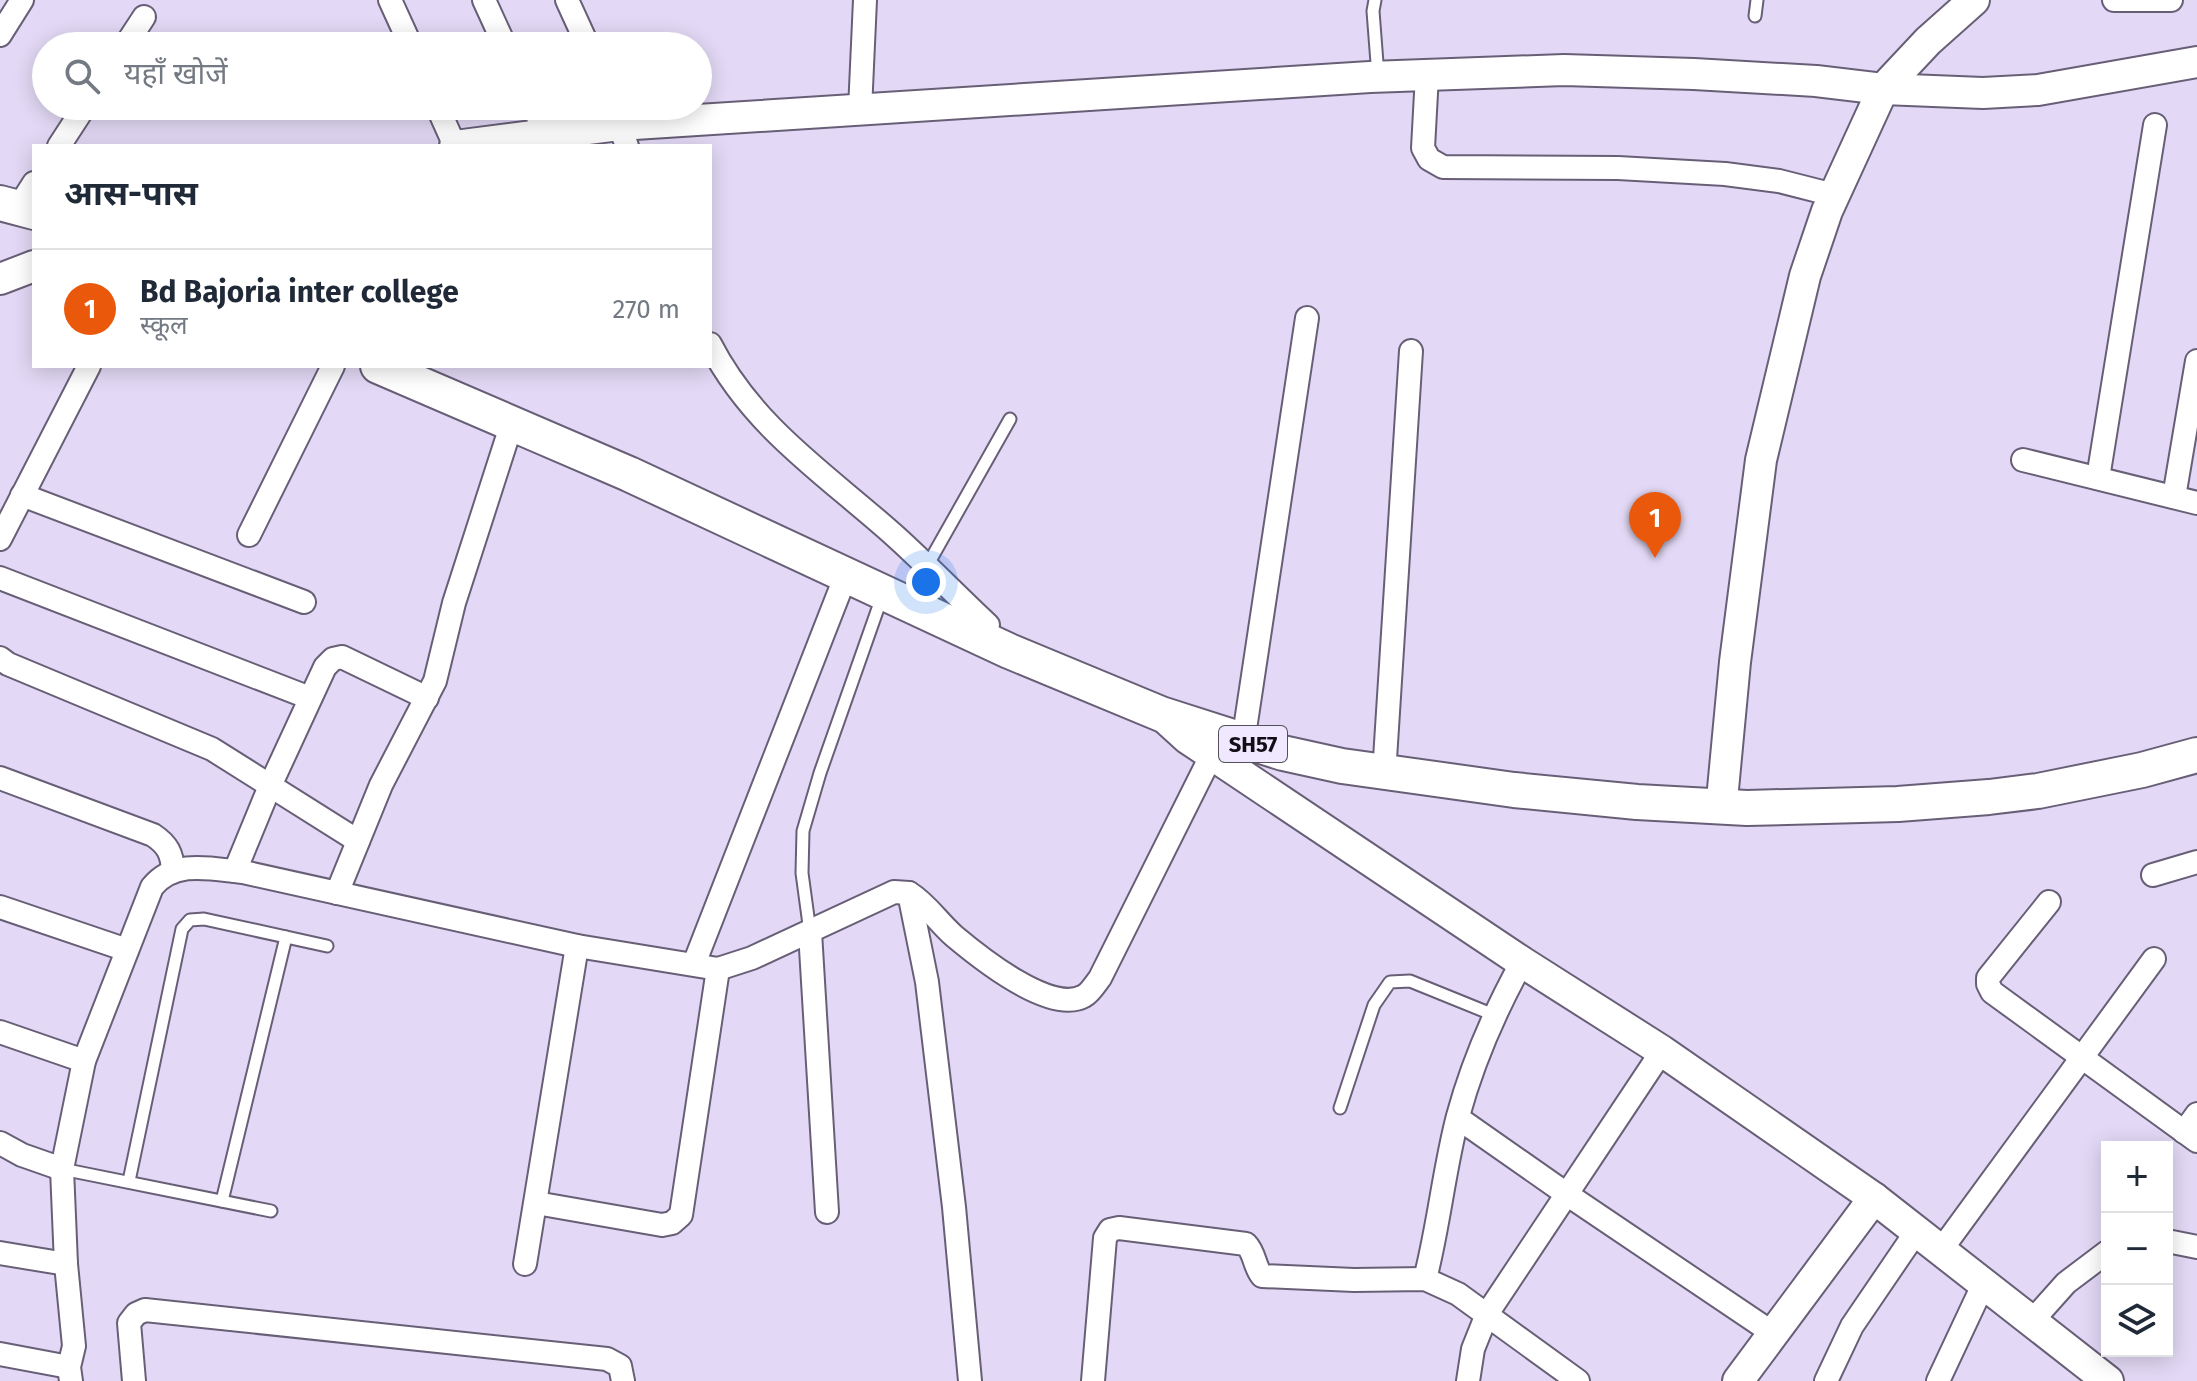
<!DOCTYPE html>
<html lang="hi">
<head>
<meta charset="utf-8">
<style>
  :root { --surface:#fff; --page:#f2f2f3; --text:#1f2937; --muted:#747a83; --line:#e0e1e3; --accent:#ea580c }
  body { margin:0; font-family:"Fira Sans","Noto Sans Devanagari",sans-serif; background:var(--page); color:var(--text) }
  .controls { position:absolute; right:24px; bottom:24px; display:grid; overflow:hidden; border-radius:0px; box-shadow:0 4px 20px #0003 }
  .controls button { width:72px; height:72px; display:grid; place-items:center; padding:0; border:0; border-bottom:2px solid var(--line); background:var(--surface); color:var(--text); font:40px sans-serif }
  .you { position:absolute; left:926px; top:582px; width:28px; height:28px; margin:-20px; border:6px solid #fff; border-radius:50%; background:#1a73e8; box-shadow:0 0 0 12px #1a73e833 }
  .badge { display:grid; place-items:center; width:52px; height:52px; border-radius:50%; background:var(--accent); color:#fff; font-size:26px; font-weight:700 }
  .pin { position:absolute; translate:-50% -66px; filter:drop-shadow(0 2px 4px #0008) }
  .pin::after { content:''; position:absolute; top:42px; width:28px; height:24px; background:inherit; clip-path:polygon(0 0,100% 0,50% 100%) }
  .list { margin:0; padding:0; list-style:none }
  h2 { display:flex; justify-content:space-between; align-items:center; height:104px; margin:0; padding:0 32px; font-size:34px }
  h2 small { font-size:26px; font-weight:400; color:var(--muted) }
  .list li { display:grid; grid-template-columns:52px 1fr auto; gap:24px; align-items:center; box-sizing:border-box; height:120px; padding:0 32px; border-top:2px solid var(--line) }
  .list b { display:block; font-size:30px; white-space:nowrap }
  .list p { margin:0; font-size:26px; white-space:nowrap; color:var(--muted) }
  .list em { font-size:26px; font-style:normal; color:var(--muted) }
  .icon { flex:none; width:44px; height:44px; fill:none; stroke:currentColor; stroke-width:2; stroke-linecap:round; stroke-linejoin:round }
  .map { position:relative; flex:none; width:2197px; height:1381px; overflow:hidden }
  .search { position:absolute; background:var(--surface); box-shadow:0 4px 20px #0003; left:32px; top:32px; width:680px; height:88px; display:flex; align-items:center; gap:20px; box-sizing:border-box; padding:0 28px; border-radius:44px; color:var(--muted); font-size:30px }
  .panel { position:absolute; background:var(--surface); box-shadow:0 4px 20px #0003; left:32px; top:144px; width:680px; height:224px; border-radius:0px }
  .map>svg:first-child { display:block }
</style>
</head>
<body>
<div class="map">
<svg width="2197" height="1381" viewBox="0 0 2197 1381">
  <rect width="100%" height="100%" fill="#e3d9f6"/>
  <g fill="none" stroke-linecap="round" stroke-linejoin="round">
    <g stroke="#685f77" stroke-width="15">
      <g id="lane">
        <path d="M1375 0 1373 11 1378 76"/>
        <path d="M1755 16 1757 0"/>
        <path d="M927 566 1010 419"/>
        <path d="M810 932 802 873 803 831 820 773 883 594"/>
        <path d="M1340 1108 1374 1005 1390 982 1410 981 1494 1015"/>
        <path d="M62 1169 271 1211"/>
        <path d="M129 1181 182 929 190 920 204 919 327 946"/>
        <path d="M222 1201 286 937"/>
      </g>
    </g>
    <g stroke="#685f77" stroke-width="26">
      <g id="street">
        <path d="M390 0 411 46"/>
        <path d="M484 0 505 46"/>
        <path d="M567 0 588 46"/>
        <path d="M2114 0H2171"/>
        <path d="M0 35 22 0"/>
        <path d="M125 46 144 17"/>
        <path d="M1427 75 1423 148 1429 159 1443 167 1618 168 1725 174 1779 181 1834 195"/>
        <path d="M437 106 455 146"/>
        <path d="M533 106 546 134"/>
        <path d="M612 106 627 146"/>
        <path d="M860 110 865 0"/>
        <path d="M59 146 85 106"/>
        <path d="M18 208 34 183"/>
        <path d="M710 344C753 428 827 475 895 536 927 565 957 596 988 625"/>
        <path d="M2023 460 2197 503"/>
        <path d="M2098 478 2155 125"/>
        <path d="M22 495 304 602"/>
        <path d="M2174 497 2197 361"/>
        <path d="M249 535 333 366"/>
        <path d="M0 539 89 366"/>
        <path d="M0 578 310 698"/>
        <path d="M0 658 8 664 212 749 358 841"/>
        <path d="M1245 729 1307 318"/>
        <path d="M1385 759 1411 351"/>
        <path d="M0 778 153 835C168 845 172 854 173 870"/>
        <path d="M235 871 270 786 325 667 333 659 342 657 427 698"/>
        <path d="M2153 875 2197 862"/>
        <path d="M337 893 381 785 435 681 454 603 512 423"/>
        <path d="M909 893 927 982 954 1207 970 1381"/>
        <path d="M2049 902 1988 978V984L1992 992 2197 1141"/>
        <path d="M0 907 127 950"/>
        <path d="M810 932 827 1212"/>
        <path d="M694 964 846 575"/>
        <path d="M0 1032 84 1061"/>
        <path d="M1458 1118 1568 1195 1774 1334"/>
        <path d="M2184 1132 2197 1114"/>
        <path d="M0 1143 22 1155 62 1169"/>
        <path d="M536 1203 662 1225 672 1223 681 1215 718 969"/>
        <path d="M2167 1241 2197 1247"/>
        <path d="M1941 1250 2154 959"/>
        <path d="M0 1253 66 1264"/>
        <path d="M525 1264 577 946"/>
        <path d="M1425 1279C1439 1225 1444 1169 1458 1116 1473 1061 1495 1011 1522 962"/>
        <path d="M2033 1320 2066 1283 2107 1252"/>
        <path d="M0 1354 69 1367"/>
        <path d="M71 1381 69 1367 74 1346 66 1264 62 1169 84 1061 152 887C175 859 211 869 243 872L577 946 718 969 752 958 894 892 909 893C927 904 938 922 954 936 979 957 1051 1015 1084 996 1090 993 1096 983 1100 978L1212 754"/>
        <path d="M134 1381 129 1323 136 1314 145 1310 607 1359 620 1366 623 1381"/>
        <path d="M1093 1381 1105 1238 1110 1230 1119 1228 1246 1244C1255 1253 1254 1266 1262 1276L1354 1280 1425 1279 1458 1294 1578 1381"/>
        <path d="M1468 1381 1473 1349 1487 1314 1662 1051"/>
        <path d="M1826 1381 1852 1326 1916 1232"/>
        <path d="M1938 1381 1984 1283"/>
      </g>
    </g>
    <g stroke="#685f77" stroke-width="34">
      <g id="secondary">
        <path d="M455 146 619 125 1370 77 1564 70 1694 74 1816 81 1883 89 1983 93 2038 90 2197 62"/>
        <path d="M0 279 34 266"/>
        <path d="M1165 718 1187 738 1522 962 1662 1051 1874 1198 2108 1381"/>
        <path d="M1723 789 1735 662 1761 460 1805 276 1827 211 1883 89 1928 41 1974 0"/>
        <path d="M1738 1381 1874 1198"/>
      </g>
    </g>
    <g stroke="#685f77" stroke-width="38">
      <g id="primary">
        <path d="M0 203 34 212"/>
        <path d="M378 366 629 474 1009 651 1161 714 1283 753 1342 766 1514 790 1637 802 1747 808 1898 804 1989 797 2038 791 2142 770 2197 755"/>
      </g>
    </g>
    <use href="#lane" stroke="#fff" stroke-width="11"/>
    <use href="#street" stroke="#fff" stroke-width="22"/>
    <use href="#secondary" stroke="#fff" stroke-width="30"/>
    <use href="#primary" stroke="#fff" stroke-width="34"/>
  </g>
  <g text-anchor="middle" stroke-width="6" stroke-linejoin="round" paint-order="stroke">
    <rect fill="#efe8fe" stroke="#544f5c" stroke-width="2" x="1219" y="726" width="68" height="36" rx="6"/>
    <g font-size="22" font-weight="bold" fill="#110e17">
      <text x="1253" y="752">SH57</text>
    </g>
  </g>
</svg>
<div class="controls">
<button>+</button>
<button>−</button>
<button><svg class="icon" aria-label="layers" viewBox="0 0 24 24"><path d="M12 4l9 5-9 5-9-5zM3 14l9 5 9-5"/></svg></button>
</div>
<div class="you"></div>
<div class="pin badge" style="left:1655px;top:558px">1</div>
<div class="search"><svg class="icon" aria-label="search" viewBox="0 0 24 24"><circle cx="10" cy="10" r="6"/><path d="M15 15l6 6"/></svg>यहाँ खोजें</div>
<section class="panel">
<h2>आस-पास<small></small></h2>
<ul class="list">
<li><span class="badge">1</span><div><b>Bd Bajoria inter college</b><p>स्कूल</p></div><em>270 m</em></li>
</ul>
</section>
</div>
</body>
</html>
